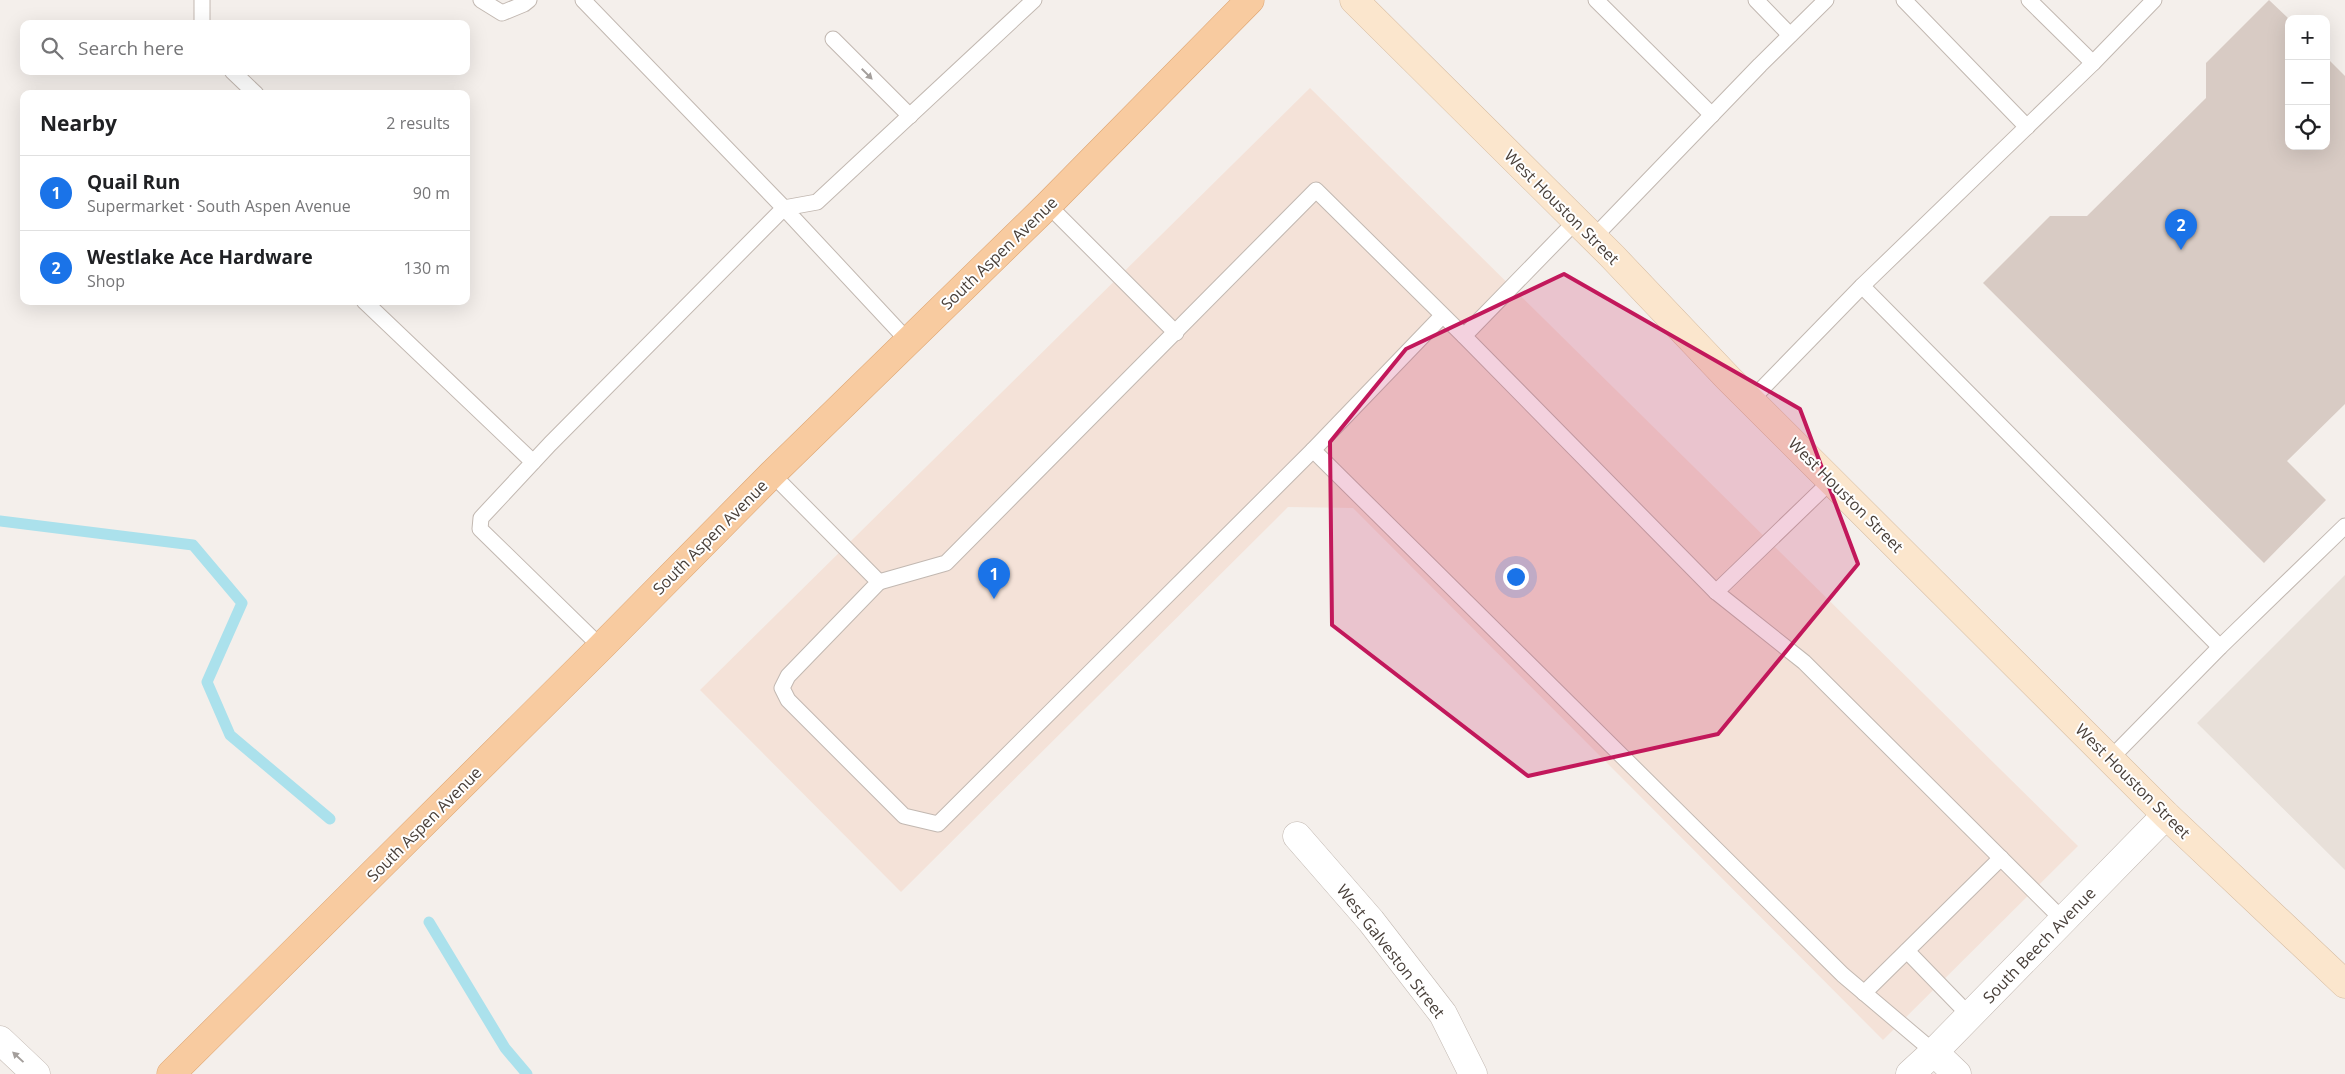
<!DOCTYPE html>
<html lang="en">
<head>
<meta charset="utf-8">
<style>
  :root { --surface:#fff; --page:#f2f2f2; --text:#202124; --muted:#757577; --line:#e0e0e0; --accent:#1a73e8 }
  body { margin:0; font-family:"Open Sans",sans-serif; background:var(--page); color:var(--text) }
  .controls { position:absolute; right:15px; top:15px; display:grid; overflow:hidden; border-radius:10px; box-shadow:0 5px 20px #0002 }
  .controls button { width:45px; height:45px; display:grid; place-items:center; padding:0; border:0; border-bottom:1px solid var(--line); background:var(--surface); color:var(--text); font:25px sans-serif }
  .you { position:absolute; left:1515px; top:576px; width:18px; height:18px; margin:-12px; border:4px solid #fff; border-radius:50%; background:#1a73e8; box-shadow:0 0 0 8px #1a73e833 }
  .badge { display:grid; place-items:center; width:32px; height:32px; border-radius:50%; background:var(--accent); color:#fff; font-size:16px; font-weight:700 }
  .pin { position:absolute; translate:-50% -41px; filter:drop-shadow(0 1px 2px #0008) }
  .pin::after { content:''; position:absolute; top:26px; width:18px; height:15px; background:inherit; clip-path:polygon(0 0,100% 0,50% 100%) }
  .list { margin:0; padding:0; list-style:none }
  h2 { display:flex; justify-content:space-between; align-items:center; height:65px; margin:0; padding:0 20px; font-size:21px }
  h2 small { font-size:16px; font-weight:400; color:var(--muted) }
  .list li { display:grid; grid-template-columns:32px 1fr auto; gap:15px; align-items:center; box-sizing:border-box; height:75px; padding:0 20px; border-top:1px solid var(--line) }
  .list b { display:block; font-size:19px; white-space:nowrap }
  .list p { margin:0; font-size:16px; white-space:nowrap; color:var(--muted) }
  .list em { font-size:16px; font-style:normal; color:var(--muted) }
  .icon { flex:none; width:28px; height:28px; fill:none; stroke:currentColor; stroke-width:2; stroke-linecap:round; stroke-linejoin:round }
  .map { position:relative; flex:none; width:2345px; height:1074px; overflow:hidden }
  .search { position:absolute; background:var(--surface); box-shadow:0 5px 20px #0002; left:20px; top:20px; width:450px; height:55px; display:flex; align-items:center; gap:12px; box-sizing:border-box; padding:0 18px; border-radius:10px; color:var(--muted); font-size:19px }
  .panel { position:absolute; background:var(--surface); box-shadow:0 5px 20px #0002; left:20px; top:90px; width:450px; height:215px; border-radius:10px }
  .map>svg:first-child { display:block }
</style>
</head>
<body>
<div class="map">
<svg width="2345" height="1074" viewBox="0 0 2345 1074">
  <rect width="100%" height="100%" fill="#f4efeb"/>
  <path fill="#e8e0d9" d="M2345 575V870L2197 723Z"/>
  <path fill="#f4e2d8" d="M1310 88 2078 846 1883 1040 1353 508 1288 507 901 892 700 690Z"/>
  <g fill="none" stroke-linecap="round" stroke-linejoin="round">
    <g stroke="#abe1ec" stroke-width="11">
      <path d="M0 521 193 545 242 603 207 682 230 735 330 819"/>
      <path d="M429 922 505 1048 527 1074"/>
    </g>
  </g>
  <path fill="#d8cbc4" d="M2269 0 2289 19V146H2326V57L2345 76V404L2287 461 2326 500 2264 563 1983 283 2050 216H2087L2206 98V63Z"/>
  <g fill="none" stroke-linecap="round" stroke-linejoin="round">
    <g stroke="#c2b8b1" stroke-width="17">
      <g id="service">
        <path d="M202 0V24"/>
        <path d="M481 0 502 13 524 4 529 0"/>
        <path d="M583 0 784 208 550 444 481 518 480 529 601 647"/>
        <path d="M1596 0 1712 115"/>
        <path d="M1756 0 1790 35"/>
        <path d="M1904 0 2027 127"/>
        <path d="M2029 0 2093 63"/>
        <path d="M833 39 910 116"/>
        <path d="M232 71 256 94"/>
        <path d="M1048 205 1176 333"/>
        <path d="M1594 237 1760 65 1826 0"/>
        <path d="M1862 286 2220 647"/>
        <path d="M364 301 533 462"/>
        <path d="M1464 336 1577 220"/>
        <path d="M908 341 784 208 817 202 1034 0"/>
        <path d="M1751 400 1862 286 2093 63 2154 0"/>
        <path d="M1313 450 1843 975 1934 1052"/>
        <path d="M772 474 879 582 788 676 782 688 788 700 904 816 938 824 1313 450 1442 316"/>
        <path d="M879 582 946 563 1316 190 1464 336 1716 592 1804 662 2063 920"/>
        <path d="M1716 592 1831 481"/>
        <path d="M2110 759 2220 647 2345 526"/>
        <path d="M1907 951 1970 1016"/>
        <path d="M1864 993 2001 858"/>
      </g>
    </g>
    <g stroke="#c2b8b1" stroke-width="29">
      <g id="minor">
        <path d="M1297 836 1371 921 1443 1014 1473 1074"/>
        <path d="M0 1040 36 1074"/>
        <path d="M1934 1052 1957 1074"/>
        <path d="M1910 1074 1934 1052 2166 815"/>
      </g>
    </g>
    <g stroke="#d4ba9f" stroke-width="29">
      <path id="secondary" d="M1354 0 1612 256 1728 378 2166 815 2345 984"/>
    </g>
    <g stroke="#dda470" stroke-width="29">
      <path id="primary" d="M171 1074 601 647 772 474 1048 205 1250 0"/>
    </g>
    <use href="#service" stroke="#fff" stroke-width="15"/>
    <use href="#minor" stroke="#fff" stroke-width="28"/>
    <use href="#secondary" stroke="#fbe6cd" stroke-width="28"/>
    <use href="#primary" stroke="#f8cba0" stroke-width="28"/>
  </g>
  <defs><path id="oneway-solid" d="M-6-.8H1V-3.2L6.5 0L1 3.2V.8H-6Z" transform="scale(1.25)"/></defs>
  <g fill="#a49f9c">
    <use href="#oneway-solid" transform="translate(867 74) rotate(45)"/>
    <use href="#oneway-solid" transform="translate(18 1057) rotate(-137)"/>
  </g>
  <path fill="#c2185b" fill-opacity="0.2" stroke="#c2185b" stroke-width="4" stroke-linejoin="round" d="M1564 274 1800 409 1858 564 1718 734 1528 776 1332 625 1330 442 1406 349Z"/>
  <g text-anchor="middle" stroke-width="4" stroke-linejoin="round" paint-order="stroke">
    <g font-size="16" fill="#483f39" stroke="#fff">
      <text transform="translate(1562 207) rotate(45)" y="6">West Houston Street</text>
      <text transform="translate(999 253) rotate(-44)" y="6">South Aspen Avenue</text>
      <text transform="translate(1846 495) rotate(45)" y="6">West Houston Street</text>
      <text transform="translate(710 537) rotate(-45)" y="6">South Aspen Avenue</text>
      <text transform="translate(2133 781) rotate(45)" y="6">West Houston Street</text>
      <text transform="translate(424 824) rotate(-45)" y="6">South Aspen Avenue</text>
      <text transform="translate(2039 945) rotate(-46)" y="6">South Beech Avenue</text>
      <text transform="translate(1391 951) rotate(52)" y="6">West Galveston Street</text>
    </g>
  </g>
</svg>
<div class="controls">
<button>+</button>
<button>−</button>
<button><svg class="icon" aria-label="locate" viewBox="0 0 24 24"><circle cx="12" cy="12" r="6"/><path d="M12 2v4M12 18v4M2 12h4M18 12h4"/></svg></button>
</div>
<div class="you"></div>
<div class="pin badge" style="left:994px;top:599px">1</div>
<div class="pin badge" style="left:2181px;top:250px">2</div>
<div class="search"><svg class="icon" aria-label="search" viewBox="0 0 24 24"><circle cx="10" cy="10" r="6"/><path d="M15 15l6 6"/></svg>Search here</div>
<section class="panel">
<h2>Nearby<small>2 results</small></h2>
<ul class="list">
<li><span class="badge">1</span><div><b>Quail Run</b><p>Supermarket · South Aspen Avenue</p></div><em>90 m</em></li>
<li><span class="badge">2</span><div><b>Westlake Ace Hardware</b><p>Shop</p></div><em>130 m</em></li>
</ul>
</section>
</div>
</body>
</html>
